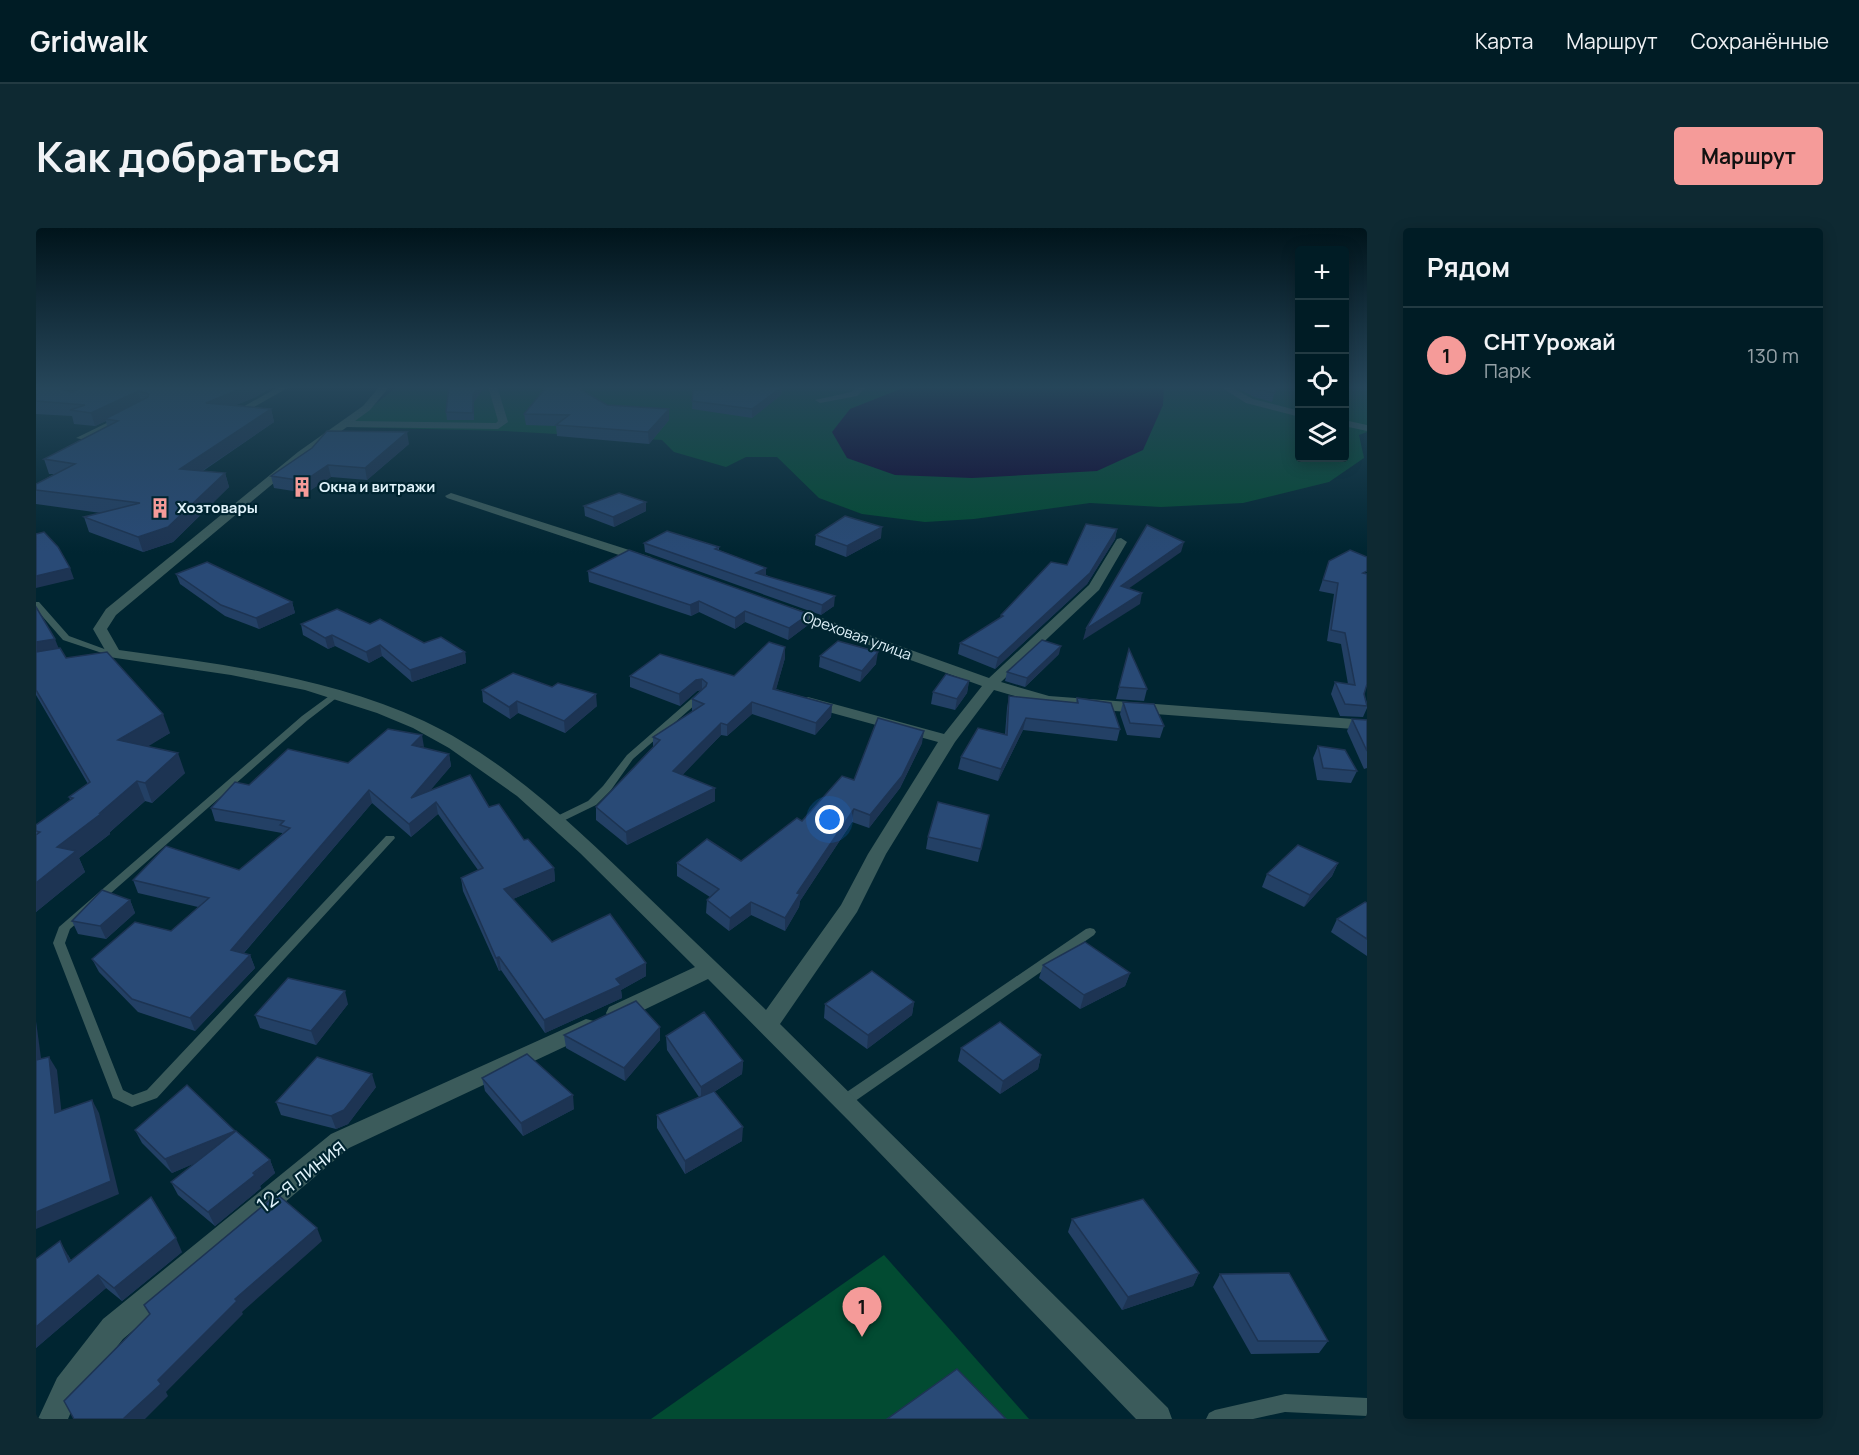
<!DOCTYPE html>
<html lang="ru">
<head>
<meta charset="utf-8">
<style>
  :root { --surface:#001c25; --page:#0e2932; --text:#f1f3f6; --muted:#95a1a7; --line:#223a42; --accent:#f59b99 }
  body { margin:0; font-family:Manrope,sans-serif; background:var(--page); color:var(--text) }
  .controls { position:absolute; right:18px; top:18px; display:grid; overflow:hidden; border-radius:6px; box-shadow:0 3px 15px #0003 }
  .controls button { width:54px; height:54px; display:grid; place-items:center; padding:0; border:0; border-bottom:2px solid var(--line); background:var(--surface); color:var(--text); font:30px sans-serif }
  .you { position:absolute; left:794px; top:592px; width:21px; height:21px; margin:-15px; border:4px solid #fff; border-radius:50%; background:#1a73e8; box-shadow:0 0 0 9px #1a73e833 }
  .badge { display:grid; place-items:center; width:39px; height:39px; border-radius:50%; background:var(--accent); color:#111; font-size:20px; font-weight:700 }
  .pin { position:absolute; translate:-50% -50px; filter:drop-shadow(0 2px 3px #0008) }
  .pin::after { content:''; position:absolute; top:32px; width:21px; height:18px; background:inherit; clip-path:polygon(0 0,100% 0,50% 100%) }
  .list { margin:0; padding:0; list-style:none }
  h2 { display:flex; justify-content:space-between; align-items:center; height:78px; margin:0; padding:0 24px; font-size:26px }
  h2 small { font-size:20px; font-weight:400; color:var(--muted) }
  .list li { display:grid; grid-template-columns:39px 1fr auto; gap:18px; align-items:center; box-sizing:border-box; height:96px; padding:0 24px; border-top:2px solid var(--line) }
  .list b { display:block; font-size:22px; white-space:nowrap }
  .list p { margin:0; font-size:20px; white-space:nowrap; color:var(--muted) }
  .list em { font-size:20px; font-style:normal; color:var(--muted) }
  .icon { flex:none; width:33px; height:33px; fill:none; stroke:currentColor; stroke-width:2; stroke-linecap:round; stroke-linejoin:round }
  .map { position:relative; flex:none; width:1331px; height:1191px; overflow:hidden; border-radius:6px }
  header { display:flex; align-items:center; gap:36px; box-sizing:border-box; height:84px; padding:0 30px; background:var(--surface); border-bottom:2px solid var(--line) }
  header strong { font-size:28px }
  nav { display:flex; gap:33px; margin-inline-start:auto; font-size:21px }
  .intro { display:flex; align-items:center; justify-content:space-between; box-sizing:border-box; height:144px; padding:0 36px }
  h1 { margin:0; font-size:42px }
  .button { padding:15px 27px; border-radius:6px; background:var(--accent); color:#111; font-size:21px; font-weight:700 }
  main { display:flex; gap:36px; padding:0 36px }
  aside { flex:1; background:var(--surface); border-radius:6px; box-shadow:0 3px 15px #0003 }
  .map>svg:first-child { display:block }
</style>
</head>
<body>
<header>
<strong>Gridwalk</strong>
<nav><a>Карта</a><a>Маршрут</a><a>Сохранённые</a></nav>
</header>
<div class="intro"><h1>Как добраться</h1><a class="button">Маршрут</a></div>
<main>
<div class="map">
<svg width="1331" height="1191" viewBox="0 0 1331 1191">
  <rect width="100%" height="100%" fill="#002531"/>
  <g fill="#024b32">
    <path d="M362 158H1263L1264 230H1308L1309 158H1331V204L1323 207 1328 230 1293 254 1207 275 1125 279 1054 275 938 291 889 294 826 286 783 270 741 229H710L690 239 638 224 626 212 469 203 311 199Z"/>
    <path d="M848 1027 993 1191H615Z"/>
  </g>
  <path fill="#110432" d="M872 158H1128L1127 177 1107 222 1061 243 936 250 859 247 811 230 796 204 814 181Z"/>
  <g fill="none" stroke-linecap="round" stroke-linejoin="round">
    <g fill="#3b5b5b" fill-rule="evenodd">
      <path d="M0 374H3L33 408 82 426 78 429 27 412 0 381Z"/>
      <path d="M300 463 303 464V468L272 492 34 701 29 715 87 862 97 867 111 862 350 608H358L359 610 121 870 96 879 77 870 17 715 23 699 266 488Z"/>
      <path d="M665 464 669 467 668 469 597 531 575 562 560 577 523 595H515L514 593 515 591 552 573 567 558 591 527 662 465Z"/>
      <path d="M1054 700 1058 701 1060 704 1058 707 812 878 807 880 802 878 800 874 802 870 1050 701Z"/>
      <path d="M1249 1166 1331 1170V1188L1249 1184 1217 1191H1170L1173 1185 1179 1182Z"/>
    </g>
    <g fill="#3b5b5b" fill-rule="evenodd">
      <path d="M244 158H255L204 187 196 185Z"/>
      <path d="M344 158H354L334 182 319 193 460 195 462 193 452 158H461L472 194 462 201 311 199 270 228 80 387 71 401 83 422C186 436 292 449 388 493 473 533 542 602 609 666 649 705 690 743 730 782L805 677 832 626 902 514 767 477 764 474 772 469 908 506 946 458 745 385 743 382 745 379H755L953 450 1053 357 1081 311 1085 310 1091 314 1063 362 965 454 1013 468 1331 492V502L1012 478 958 462 919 514 850 626 821 684 744 796 1132 1180 1136 1191H1100L814 894 672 751 589 791 581 793 573 791 570 785 573 779 659 739 544 625 481 568 413 520 377 500 341 485 269 462 195 447 73 429 57 401 70 381 262 224 327 178Z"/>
      <path d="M822 158H832L821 168 784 175 779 172 815 164Z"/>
      <path d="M1183 158H1193L1217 171 1264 183V189L1210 175Z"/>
      <path d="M89 186 97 188 49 212 40 210Z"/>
      <path d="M1308 192 1331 197V203L1308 198Z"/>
      <path d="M415 265 615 329 617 332 611 336 607 335 411 270 409 268Z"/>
      <path d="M550 791 558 793 561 799 558 805 313 920 87 1111 41 1170 32 1191H2L21 1150 67 1091 295 906Z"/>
    </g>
  </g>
  <g fill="#234065">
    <path d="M0 158 220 169 199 177 235 181 238 194 167 243 189 245 193 259 137 314 107 324 53 304 48 289 65 285 0 276V256L18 246H13L8 231 71 198 70 193 59 198 38 196 36 188 0 186Z"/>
    <path d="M1198 158H1240L1236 174 1218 169Z"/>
    <path d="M746 159 745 167 716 190 656 181 657 162Z"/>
    <path d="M438 174V192H411L410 184Z"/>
    <path d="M571 177 633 192 613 216 521 208 520 198 490 197 488 186Z"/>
    <path d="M373 216 331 252 295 249 270 265 238 260 235 248Z"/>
    <path d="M610 274V283L578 299 549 288 548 278Z"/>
    <path d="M1081 301 1079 311 1051 356 959 441 922 426 924 415 964 390 965 387Z"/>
    <path d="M780 307 845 310 810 329 779 317Z"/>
    <path d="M608 315 683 319V322L730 340V347L798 378 785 387 609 324Z"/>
    <path d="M1314 322 1328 466 1331 475V480L1327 489 1304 488 1295 466 1299 454 1312 456 1305 416 1291 413 1298 366 1283 363 1293 333Z"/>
    <path d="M552 343 772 397 752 412 709 394 699 401 663 384 655 388 553 354Z"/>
    <path d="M140 346 256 374 259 385 223 401 189 388 144 356Z"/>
    <path d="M0 379 23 421 30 430 134 505 111 518 149 545 116 575 109 573 74 604V606L43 630 49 644 0 684V597L34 572 33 569 52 556 0 467Z"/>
    <path d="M265 396H334L388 415 429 424 430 435 376 454 346 428 333 435 299 418 292 421 267 407Z"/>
    <path d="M1093 421 1111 461 1108 473 1080 471Z"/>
    <path d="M1023 426 989 459 969 453 971 444Z"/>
    <path d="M784 428 840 436 824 454 783 439Z"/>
    <path d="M749 430 740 461 796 477 795 489 779 507 716 486 691 508 685 507 646 547 679 573 591 617 560 592V579L617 519V509L657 483H656V471L665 462 661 463 644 478 594 459V448H698Z"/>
    <path d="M933 453 931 465 919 482 895 476 897 464Z"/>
    <path d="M446 462 561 478 529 505 482 485 474 491 447 474Z"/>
    <path d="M973 468 1040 475 1041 470 1084 501 1081 513 987 502 962 553 922 541 925 529 969 506 971 480Z"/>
    <path d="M1087 474 1128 498 1124 510 1091 507 1084 486Z"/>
    <path d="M1316 491 1331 492V540L1328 541 1311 503Z"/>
    <path d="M886 515 864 560 833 600 816 594 764 673 763 679 749 703 715 687 693 703 670 685 671 672 674 669 641 648V635L705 633 766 593 818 552Z"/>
    <path d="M1282 518 1321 543 1315 555 1281 552 1277 530Z"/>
    <path d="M388 520 413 526 415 538 394 562 453 579 518 640 519 653 477 671 516 714 610 748 585 762 586 770 509 805 465 742 463 743 427 663 425 650 442 642 402 586 375 609 336 575 208 725 214 727 219 740 159 803 102 784 63 744 56 731 135 703 162 679 102 665 97 652 203 642 246 606V605L179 593 175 580 213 557Z"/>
    <path d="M953 587 942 634 890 621 892 609Z"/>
    <path d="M1302 635 1296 648 1268 679 1226 659 1231 646Z"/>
    <path d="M94 672 99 685 70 711 42 706 36 693Z"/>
    <path d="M1331 675V728L1295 704 1301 691Z"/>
    <path d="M1007 737 1094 745 1089 758 1044 781 1003 750Z"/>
    <path d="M878 774 876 787 831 821 788 790 789 776Z"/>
    <path d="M312 776 280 817 224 800 219 787Z"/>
    <path d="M528 807 624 812 589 853 530 820Z"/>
    <path d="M630 808 707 833 706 846 678 864 706 913 649 946 621 900V887L663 869 631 822Z"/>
    <path d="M925 820 1005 827 1002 841 964 866 922 833Z"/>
    <path d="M446 850 538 881 487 908 449 863Z"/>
    <path d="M340 859 312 896 300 901 245 887 240 874Z"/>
    <path d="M99 902 199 903 234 932 239 945 224 958 225 960 179 998 142 967 135 954 159 935 136 945 106 915Z"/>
    <path d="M1036 991 1163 1045 1157 1058 1086 1082 1032 1004Z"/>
    <path d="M146 1024 86 1073 70 1060 0 1120 32 1027 35 1032Z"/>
    <path d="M1184 1046 1292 1113 1283 1125 1215 1126 1177 1059Z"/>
  </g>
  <g fill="#1d3453">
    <path d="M26 158H55L30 171 25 161Z"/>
    <path d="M211 158H239L220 169 174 188 170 175Z"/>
    <path d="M443 158H449L438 174V192L437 167Z"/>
    <path d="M746 159 745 167 716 190V181Z"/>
    <path d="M102 163 106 176 69 191 70 193 59 198 55 185Z"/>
    <path d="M235 181 238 194 148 255 144 241Z"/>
    <path d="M633 181V192L613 216 612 204Z"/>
    <path d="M371 204 373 216 331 252 329 240Z"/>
    <path d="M292 237 295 249 270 265 268 253Z"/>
    <path d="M189 245 193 259 137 314 107 324 102 309Z"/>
    <path d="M610 274V283L578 299 577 289Z"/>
    <path d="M846 299 845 310 810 329 811 318Z"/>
    <path d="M1081 301 1079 311 1051 356 959 441 962 430Z"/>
    <path d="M1148 314 1145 324 1082 368 1085 358Z"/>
    <path d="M34 340 38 351 0 360V348Z"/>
    <path d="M730 340V350L720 345Z"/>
    <path d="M1106 365 1104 376 1047 412 1050 401Z"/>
    <path d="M799 368 798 378 785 387 786 377Z"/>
    <path d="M663 373V384L655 388 654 377Z"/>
    <path d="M256 374 259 385 223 401 220 390Z"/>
    <path d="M709 383V394L699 401V390Z"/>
    <path d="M773 386 772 397 752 412 753 400Z"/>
    <path d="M296 407 299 418 292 421 289 410Z"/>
    <path d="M19 411 26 429 0 434V414Z"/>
    <path d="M344 417 346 428 333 435 330 424Z"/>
    <path d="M1025 418 1023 426 989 459 991 450Z"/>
    <path d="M749 419V430L737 472V461Z"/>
    <path d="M429 424 430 435 376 454 374 442Z"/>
    <path d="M842 424 840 436 824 454 826 443Z"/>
    <path d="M666 451V462L661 463 644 478 643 466 660 452Z"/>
    <path d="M933 453 931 465 919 482 921 471Z"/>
    <path d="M560 466 561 478 529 505 528 493Z"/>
    <path d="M481 473 482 485 474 491 473 479Z"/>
    <path d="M716 474V486L691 508V497Z"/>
    <path d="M796 477 795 489 779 507 780 495Z"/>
    <path d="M127 486 134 505 90 532 82 512Z"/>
    <path d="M990 490 987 502 962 553 965 541Z"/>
    <path d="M685 495V507L638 556 637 543Z"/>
    <path d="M888 503 886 515 864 560 833 600 834 587Z"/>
    <path d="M386 507 388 519 376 517Z"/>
    <path d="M142 525 149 545 116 575 109 555Z"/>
    <path d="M413 526 415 538 377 583 375 570Z"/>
    <path d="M101 553 109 573 74 604V606L43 630 49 644 0 684V655L21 619 64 585Z"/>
    <path d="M679 560V573L591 617 590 604Z"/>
    <path d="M333 562 336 575 199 735 195 722Z"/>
    <path d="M400 574 402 586 375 609 373 596Z"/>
    <path d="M818 581 816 594 764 673 763 679 749 703V690L761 665Z"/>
    <path d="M1302 635 1296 648 1268 679 1274 667Z"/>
    <path d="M518 640 519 653 470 674 468 661Z"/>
    <path d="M94 672 99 685 70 711 64 698Z"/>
    <path d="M715 674V687L693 703 694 690Z"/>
    <path d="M214 727 219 740 159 803 154 790Z"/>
    <path d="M463 729 465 742 463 743 460 730Z"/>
    <path d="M610 735V748L585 762 586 770 509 805 508 792Z"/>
    <path d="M1094 745 1089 758 1044 781 1048 767Z"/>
    <path d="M309 763 312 776 280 817 275 803Z"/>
    <path d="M878 774 876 787 831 821 832 807Z"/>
    <path d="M0 793 7 845 0 833Z"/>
    <path d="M624 799V812L589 853 588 840Z"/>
    <path d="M1005 827 1002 841 964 866 967 853Z"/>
    <path d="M13 829 21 842 27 898 19 885Z"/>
    <path d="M707 833 706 846 665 872V859Z"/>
    <path d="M336 846 340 859 312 896 300 901 295 888Z"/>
    <path d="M537 867 538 881 487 908 485 895Z"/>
    <path d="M56 872 63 885 83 966 0 1001V984Z"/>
    <path d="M707 899 706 913 649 946V933Z"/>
    <path d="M199 903 205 916 136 945 129 931Z"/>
    <path d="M234 932 239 945 224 958 225 960 179 998 172 984Z"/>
    <path d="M281 1000 286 1013 206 1084 207 1086 130 1164 132 1168 109 1191H87L122 1152 199 1071Z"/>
    <path d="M140 1010 146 1024 86 1073 78 1060Z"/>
    <path d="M24 1013 32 1027 42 1047 33 1034Z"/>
    <path d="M1163 1045 1157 1058 1086 1082 1092 1069Z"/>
    <path d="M62 1047 70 1060 0 1120V1099Z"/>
  </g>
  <g fill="#294a76" stroke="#1d3453" stroke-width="1.5">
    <path d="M0 158H26L25 161 36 164 47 158H211L170 175 235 181 144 241 189 245 132 299 102 309 48 289 104 275 0 262V256L39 236 8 231 82 193 69 191 112 169 113 166 102 163 55 185 34 182 49 177 0 173Z"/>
    <path d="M413 158H443L437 167V185L410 184Z"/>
    <path d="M511 158H539L571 177 633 181 612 204 520 197 533 187 488 186Z"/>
    <path d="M1216 158H1240L1239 165 1220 161Z"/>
    <path d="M746 159 716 181 656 173 657 162Z"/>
    <path d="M291 203 371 204 329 240 292 237 268 253 235 248 276 220Z"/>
    <path d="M583 265 610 274 577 289 548 278Z"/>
    <path d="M809 288 846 299 811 318 780 307Z"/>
    <path d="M1050 296 1081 301 1054 345 962 430 924 415 967 388 965 387 1015 334 1031 337Z"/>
    <path d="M1111 297 1148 314 1085 358 1106 365 1050 401Z"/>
    <path d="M631 303 683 319 679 321 730 340 720 345 799 368 786 377 608 315Z"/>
    <path d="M8 304 22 319 34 340 0 348V306Z"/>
    <path d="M593 322 773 386 753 400 709 383 699 390 663 373 654 377 552 343Z"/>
    <path d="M1314 322 1331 329V343L1327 345 1331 346V456L1328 466 1331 478 1309 476 1299 454 1319 457 1309 405 1295 402 1302 355 1287 352 1293 333Z"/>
    <path d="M171 334 256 374 220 390 185 377 140 346Z"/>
    <path d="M0 379 19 411 0 414Z"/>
    <path d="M301 381 334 396 344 391 388 415 405 409 429 424 374 442 344 417 330 424 296 407 289 410 265 396Z"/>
    <path d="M1006 412 1025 418 991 450 971 444Z"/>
    <path d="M802 413 842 424 826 443 784 428Z"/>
    <path d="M733 414 749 419 737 461 796 477 780 495 716 474 691 497 685 495 637 543 679 560 590 604 560 579 624 512 617 509 668 476 656 471 670 458 671 455 666 451 660 452 643 466 594 448 624 426 698 448Z"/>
    <path d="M24 420 30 430 71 424 127 486 82 512 142 525 109 555 101 553 64 585H66L21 619 40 623 0 655V607L4 604 0 603V597L37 570 33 569 54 554 0 462V424Z"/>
    <path d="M1093 421 1111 461 1083 459Z"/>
    <path d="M477 445 516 459 522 455 560 466 528 493 481 473 473 479 446 462Z"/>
    <path d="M910 446 933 453 921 471 897 464Z"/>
    <path d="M973 468 1042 475 1041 470 1075 475 1084 501 990 490 965 541 925 529 942 500 971 507Z"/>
    <path d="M1087 474 1118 476 1128 498 1094 495Z"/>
    <path d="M842 490 888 503 866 548 834 587 818 581 761 665 764 666 749 690 715 674 694 690 671 672 683 661 641 635 671 611 705 633 761 590 766 593 806 548 818 552Z"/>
    <path d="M1316 491 1331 492V523Z"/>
    <path d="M352 501 386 507 376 517 413 526 375 570 434 547 453 579 463 576 488 612 492 611 518 640 468 661 516 714 574 686 610 735 580 751 585 757 508 792 463 729 460 730 425 650 447 640 400 574 373 596 333 562 195 722 214 727 154 790 96 771 56 731 99 694 135 703 173 670 97 652 130 618 203 642 254 600 244 597 248 593 175 580 199 554 213 557 252 521 312 535Z"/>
    <path d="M1282 518 1309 522 1321 543 1287 540Z"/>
    <path d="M902 574 953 587 945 621 892 609Z"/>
    <path d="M1262 617 1302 635 1274 667 1231 646Z"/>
    <path d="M66 662 94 672 64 698 36 693Z"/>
    <path d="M1329 674 1331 675V711L1301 691Z"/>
    <path d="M1049 714 1094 745 1048 767 1007 737Z"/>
    <path d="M836 743 878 774 832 807 789 776Z"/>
    <path d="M252 750 309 763 275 803 219 787Z"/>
    <path d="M600 773 624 799 588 840 528 807Z"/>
    <path d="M668 784 707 833 665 859 630 808Z"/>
    <path d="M964 794 1005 827 967 853 925 820Z"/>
    <path d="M491 826 537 867 485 895 446 850Z"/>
    <path d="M13 829 19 885 56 872 75 953 0 984V832Z"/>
    <path d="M281 829 336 846 308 882 295 888 240 874Z"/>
    <path d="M151 857 199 903 129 931 99 902Z"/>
    <path d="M678 863 707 899 649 933 621 887Z"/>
    <path d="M200 903 234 932 217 945 219 947 172 984 135 954Z"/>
    <path d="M241 966 281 1000 199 1071 201 1073 122 1152 125 1156 87 1191H38L28 1173 114 1086 108 1077Z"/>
    <path d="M115 969 140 1010 78 1060 62 1047 0 1099V1031L24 1013 33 1034Z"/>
    <path d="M1107 971 1163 1045 1092 1069 1036 991Z"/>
    <path d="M1253 1045 1292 1113H1222L1184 1046Z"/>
    <path d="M921 1141 970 1191H851Z"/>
  </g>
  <linearGradient id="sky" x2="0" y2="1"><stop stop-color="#00141b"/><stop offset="0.49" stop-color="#26465a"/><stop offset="1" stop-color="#26465a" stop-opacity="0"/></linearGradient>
  <rect width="1331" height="325" fill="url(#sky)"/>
  <defs>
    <g id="building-bare" transform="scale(1.62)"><path d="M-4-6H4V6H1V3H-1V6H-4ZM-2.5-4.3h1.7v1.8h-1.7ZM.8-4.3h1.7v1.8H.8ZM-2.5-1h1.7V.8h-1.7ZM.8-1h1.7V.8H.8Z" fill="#f59b99" stroke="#002531" stroke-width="2.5" paint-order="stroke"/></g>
  </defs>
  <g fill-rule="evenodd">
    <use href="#building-bare" x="266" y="259"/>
    <use href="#building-bare" x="124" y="280"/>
  </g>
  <g text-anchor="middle" stroke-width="4.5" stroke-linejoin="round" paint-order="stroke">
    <g font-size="15" font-weight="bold" fill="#dff2fa" stroke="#002531" text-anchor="start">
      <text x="283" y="264">Окна и витражи</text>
      <text x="141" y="285">Хозтовары</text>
    </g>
    <g font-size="15" fill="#dff2fa" stroke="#002531">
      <text transform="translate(821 408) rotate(20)" y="5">Ореховая улица</text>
    </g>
    <g font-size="21" fill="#dff2fa" stroke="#002531">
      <text transform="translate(265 948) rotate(-38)" y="7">12-я линия</text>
    </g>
  </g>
</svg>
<div class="controls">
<button>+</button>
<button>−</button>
<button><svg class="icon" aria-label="locate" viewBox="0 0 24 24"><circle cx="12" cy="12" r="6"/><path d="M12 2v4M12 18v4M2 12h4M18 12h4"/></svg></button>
<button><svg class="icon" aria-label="layers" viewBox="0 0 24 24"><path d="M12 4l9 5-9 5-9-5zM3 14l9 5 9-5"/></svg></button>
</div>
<div class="you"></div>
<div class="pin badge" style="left:826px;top:1109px">1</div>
</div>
<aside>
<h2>Рядом<small></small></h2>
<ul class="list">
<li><span class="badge">1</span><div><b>СНТ Урожай</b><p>Парк</p></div><em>130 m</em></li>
</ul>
</aside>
</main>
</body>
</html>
